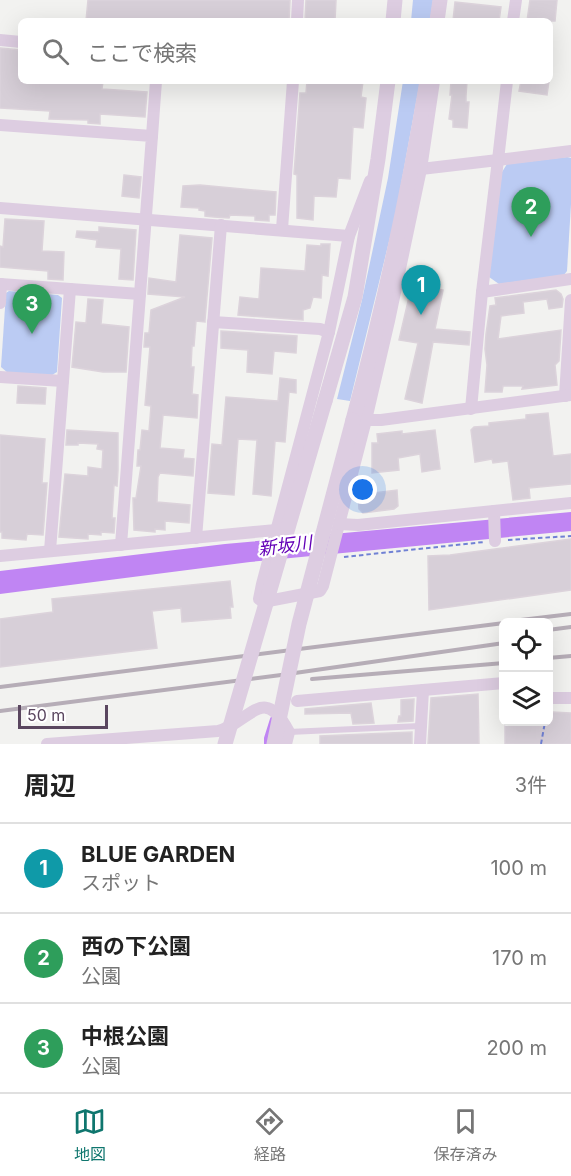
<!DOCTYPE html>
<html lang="ja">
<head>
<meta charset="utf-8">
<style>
  :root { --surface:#fff; --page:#f6f6f6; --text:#222; --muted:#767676; --line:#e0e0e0; --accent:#0f766e }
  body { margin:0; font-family:Inter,"Noto Sans JP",sans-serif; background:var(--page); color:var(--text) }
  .controls { position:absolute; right:18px; bottom:18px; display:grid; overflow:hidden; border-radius:9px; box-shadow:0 6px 24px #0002 }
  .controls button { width:54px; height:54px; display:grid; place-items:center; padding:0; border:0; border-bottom:2px solid var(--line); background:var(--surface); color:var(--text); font:30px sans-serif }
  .scale { position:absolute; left:18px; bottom:15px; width:90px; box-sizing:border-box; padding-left:6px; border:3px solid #5a465f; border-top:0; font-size:16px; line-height:21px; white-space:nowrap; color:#5a465f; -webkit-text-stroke:4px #fff; paint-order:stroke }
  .you { position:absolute; left:363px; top:490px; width:21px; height:21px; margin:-15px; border:4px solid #fff; border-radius:50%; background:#1a73e8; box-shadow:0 0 0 9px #1a73e833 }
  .badge { display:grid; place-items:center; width:39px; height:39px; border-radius:50%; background:var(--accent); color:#fff; font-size:20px; font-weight:700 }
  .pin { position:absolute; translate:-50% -50px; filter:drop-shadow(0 2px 3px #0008) }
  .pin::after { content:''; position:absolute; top:32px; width:21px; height:18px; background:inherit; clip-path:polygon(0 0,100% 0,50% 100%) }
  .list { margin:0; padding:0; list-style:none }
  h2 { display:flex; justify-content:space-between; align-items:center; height:78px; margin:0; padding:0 24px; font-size:26px }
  h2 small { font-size:20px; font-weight:400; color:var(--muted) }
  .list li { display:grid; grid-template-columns:39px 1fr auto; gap:18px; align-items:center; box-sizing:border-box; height:90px; padding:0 24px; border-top:2px solid var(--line) }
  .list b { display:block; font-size:22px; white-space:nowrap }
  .list p { margin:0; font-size:20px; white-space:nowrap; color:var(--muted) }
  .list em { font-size:20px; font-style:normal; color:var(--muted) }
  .icon { flex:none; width:33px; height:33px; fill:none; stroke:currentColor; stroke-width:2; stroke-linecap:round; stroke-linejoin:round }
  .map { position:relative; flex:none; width:571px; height:744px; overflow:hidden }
  .search { position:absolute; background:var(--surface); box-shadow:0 6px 24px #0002; left:18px; right:18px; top:18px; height:66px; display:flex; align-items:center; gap:15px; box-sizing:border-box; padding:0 21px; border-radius:9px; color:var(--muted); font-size:22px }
  .sheet { height:348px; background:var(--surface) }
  nav { display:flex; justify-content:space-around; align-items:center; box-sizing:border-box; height:84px; border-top:2px solid var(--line); background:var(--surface); font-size:16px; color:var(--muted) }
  nav a { display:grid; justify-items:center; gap:3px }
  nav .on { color:var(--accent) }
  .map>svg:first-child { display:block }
</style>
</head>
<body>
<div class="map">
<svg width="571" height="744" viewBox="0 0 571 744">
  <rect width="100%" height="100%" fill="#f2f2f0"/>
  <g fill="#bbcbf3">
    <path d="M413 0H433L430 21H411Z"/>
    <path d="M403 81H420L395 217 350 401 337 399 362 300 388 178Z"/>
    <path d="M567 157 571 158V204L567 271 564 275 499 284 489 277 502 172 507 164Z"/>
    <path d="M9 291 58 295 62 298 57 372 52 375 8 373 1 367 6 293Z"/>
  </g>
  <path fill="#c085f3" d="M571 512V531L250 562 0 594V571L225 544Z"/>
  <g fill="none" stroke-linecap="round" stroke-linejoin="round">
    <path stroke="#c085f3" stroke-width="4" d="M266 744V738L272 719"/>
  </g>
  <g fill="#d7cfd8" stroke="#dcd3db" stroke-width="1.5">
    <path d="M88 0H290L289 21H86Z"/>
    <path d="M306 0H336L335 21H305Z"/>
    <path d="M530 0H557L555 21H527Z"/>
    <path d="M455 2 501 7 499 21H453Z"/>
    <path d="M0 48 21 50V81H103L102 89 147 92 145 117 100 114V124L88 123V120L49 119 50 111 0 108Z"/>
    <path d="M307 81H363L361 97 366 98 363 128 353 127 350 179 338 178 336 197 314 196 313 220 297 218V175L294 174 300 93H306Z"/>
    <path d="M451 81H467L466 96V102H469L467 128 453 127V120L449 119 452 95H450Z"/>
    <path d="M521 81H549L547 95 519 91Z"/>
    <path d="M124 175 141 177 139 198 122 196Z"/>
    <path d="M200 185 276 192 275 215H269V221L255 220V216L230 215 229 218 214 217 205 216V211L199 210V208L181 207 183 186Z"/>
    <path d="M5 219 44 221 42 251 64 252 63 280 48 279V271L0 267V246L3 247Z"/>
    <path d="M99 227 136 230 133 280 119 279 121 249 96 247 97 240 76 237 77 231 99 232Z"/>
    <path d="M180 235 212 238 205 320V322L196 321 194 346H192L191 367H194L192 394 198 395 197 418 163 415 160 448 184 450 183 458 194 459 193 476 160 473 158 477 157 502 190 505 189 523 165 521V530L155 529V532L134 530 133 498H136L141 466H137L138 450H140L142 430 149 431 151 406 145 405 150 347H144L145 333H149L151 310 185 297 148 294 149 278 176 282Z"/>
    <path d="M321 244H330L328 276 322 275 321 298 313 297 310 308 303 310V320L238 315 240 297 259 299 261 268 305 271 307 245 321 246Z"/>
    <path d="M412 284 443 290 435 329 470 332 469 345 433 342 422 403 405 399 418 343 399 340Z"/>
    <path d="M556 290 561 294 563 299 562 307 549 309 547 299 523 302 524 313 501 316 498 339 561 330 559 361 555 365 557 385 522 389 523 386H503L502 392H485L487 365 485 349 486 334 490 306 496 305 495 298Z"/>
    <path d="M88 299 103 300 101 324 129 327 126 372H103L72 367 76 322 86 323Z"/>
    <path d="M221 331 297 336 296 353 274 351 272 374 247 372 248 350 221 348Z"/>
    <path d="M280 378 296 380V393L289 392 285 442 275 441 271 496 253 494 257 440 238 439 234 495 208 493 212 444 222 445 226 397 278 401Z"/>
    <path d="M18 386 46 388 45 404 17 403Z"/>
    <path d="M548 413 553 456 571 454V484L529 488 530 498 513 500 508 461 493 463 492 459 475 462 471 430 474 427 489 426V423L526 419V415Z"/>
    <path d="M67 430 118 433V470L117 486 114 485 112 518H115L114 533 101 532V535L88 534V539L59 537 65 474 88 476V467L102 469 103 450 97 449 98 444 78 443V445H66Z"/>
    <path d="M435 430 440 469 422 472 420 454 398 458 399 470 372 473V443H378L377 434 402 431V434Z"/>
    <path d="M0 435 45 439 42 483H47L43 535 27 534 26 540 2 538V532H0Z"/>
    <path d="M397 490 398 506 394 509 363 513 359 509 358 495Z"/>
    <path d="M571 539V590L429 610 428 556 450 555Z"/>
    <path d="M230 581 233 607H230L231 618 182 622 181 608 152 611 157 648 0 667V619L53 612 52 599Z"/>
    <path d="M478 694 479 744H428L431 698Z"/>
    <path d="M414 699 413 721 398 722 399 716H401V700Z"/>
    <path d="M371 703 374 723 353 724 351 713 305 714V709Z"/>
    <path d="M552 712 571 713V744H505V722H552Z"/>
    <path d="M412 732V744H320V736Z"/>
  </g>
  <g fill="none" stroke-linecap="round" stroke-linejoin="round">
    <g stroke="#7081d4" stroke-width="2" stroke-dasharray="4.5 3" stroke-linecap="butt">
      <path d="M508 540 571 536"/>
      <path d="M344 557 484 542"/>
      <path d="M541 744 545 722"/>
    </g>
    <path stroke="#ddcde1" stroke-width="6" d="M289 732 420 726"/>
    <g stroke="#ddcde1" stroke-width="12">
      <path d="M297 21 298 0"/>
      <path d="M513 21 516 0"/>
      <path d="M0 40 21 42"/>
      <path d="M507 81 498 160 571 151"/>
      <path d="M0 125 152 136 121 545"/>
      <path d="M152 136 156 81"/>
      <path d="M421 169 498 160 482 292 471 409"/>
      <path d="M370 181 349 236 329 332 262 584 259 599 263 602 320 591 323 586 366 420 389 321 421 169 434 81"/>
      <path d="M0 208 349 236"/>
      <path d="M282 229 293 81"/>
      <path d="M0 284 140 294"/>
      <path d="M482 292 571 279"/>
      <path d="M0 303 1 284"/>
      <path d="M213 322 320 329 329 332"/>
      <path d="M0 377 63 381"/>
      <path d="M565 396 571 300"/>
      <path d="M366 420H381L571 395"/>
      <path d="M494 511 495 541"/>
      <path d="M339 524 358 525 571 503"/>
      <path d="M196 538 221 225"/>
      <path d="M50 551 70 289"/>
      <path d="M0 556 276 530"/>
      <path d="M423 690 504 683"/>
      <path d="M548 698H571"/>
      <path d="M297 701 423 690 420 744"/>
      <path d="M47 744 218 731C250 723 263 682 289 732L286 744"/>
    </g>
    <g stroke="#ddcde1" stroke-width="15">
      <path d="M393 21 395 0"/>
      <path d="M437 21 440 0"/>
      <path d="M325 401 355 297 378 159 388 81"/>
      <path d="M353 420C383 309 408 195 427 81"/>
    </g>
    <g stroke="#b6adb7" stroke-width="4">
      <path d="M504 622 571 614"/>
      <path d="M548 630 571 627"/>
      <path d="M548 658 571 656"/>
      <path d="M312 679 504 663"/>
      <path d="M0 687 504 623"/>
      <path d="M0 711 281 675 504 643"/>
    </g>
    <g stroke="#ddcde1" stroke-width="15">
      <path d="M225 744 325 401"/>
      <path d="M274 744 299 624 353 420"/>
    </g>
  </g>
  <g text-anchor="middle" stroke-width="4.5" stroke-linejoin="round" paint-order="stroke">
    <g font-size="18" font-style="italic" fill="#6301b7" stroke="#fff">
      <text transform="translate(285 546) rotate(-7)" y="6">新坂川</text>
    </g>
  </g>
</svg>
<div class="controls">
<button><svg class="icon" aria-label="locate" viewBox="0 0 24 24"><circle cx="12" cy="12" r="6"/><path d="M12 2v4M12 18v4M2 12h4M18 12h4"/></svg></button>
<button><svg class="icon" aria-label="layers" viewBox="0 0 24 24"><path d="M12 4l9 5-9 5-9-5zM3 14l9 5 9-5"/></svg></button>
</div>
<div class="scale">50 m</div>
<div class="you"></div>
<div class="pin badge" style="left:421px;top:315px;background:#0f9aa8">1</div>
<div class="pin badge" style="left:531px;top:237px;background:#2e9e5b">2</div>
<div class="pin badge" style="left:32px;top:334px;background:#2e9e5b">3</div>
<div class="search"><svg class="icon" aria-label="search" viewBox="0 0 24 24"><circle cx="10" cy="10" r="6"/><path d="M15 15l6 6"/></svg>ここで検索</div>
</div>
<section class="sheet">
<h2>周辺<small>3件</small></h2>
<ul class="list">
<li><span class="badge" style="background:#0f9aa8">1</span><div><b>BLUE GARDEN</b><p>スポット</p></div><em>100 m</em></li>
<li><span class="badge" style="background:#2e9e5b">2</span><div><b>西の下公園</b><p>公園</p></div><em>170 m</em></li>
<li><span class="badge" style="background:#2e9e5b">3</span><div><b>中根公園</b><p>公園</p></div><em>200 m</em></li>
</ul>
</section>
<nav>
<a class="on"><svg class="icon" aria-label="map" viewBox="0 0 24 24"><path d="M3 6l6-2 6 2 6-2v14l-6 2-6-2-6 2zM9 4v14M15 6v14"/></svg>地図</a>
<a><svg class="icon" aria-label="directions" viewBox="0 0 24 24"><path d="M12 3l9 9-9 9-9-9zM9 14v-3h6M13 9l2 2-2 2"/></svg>経路</a>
<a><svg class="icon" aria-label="saved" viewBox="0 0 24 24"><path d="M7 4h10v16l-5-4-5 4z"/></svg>保存済み</a>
</nav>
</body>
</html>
